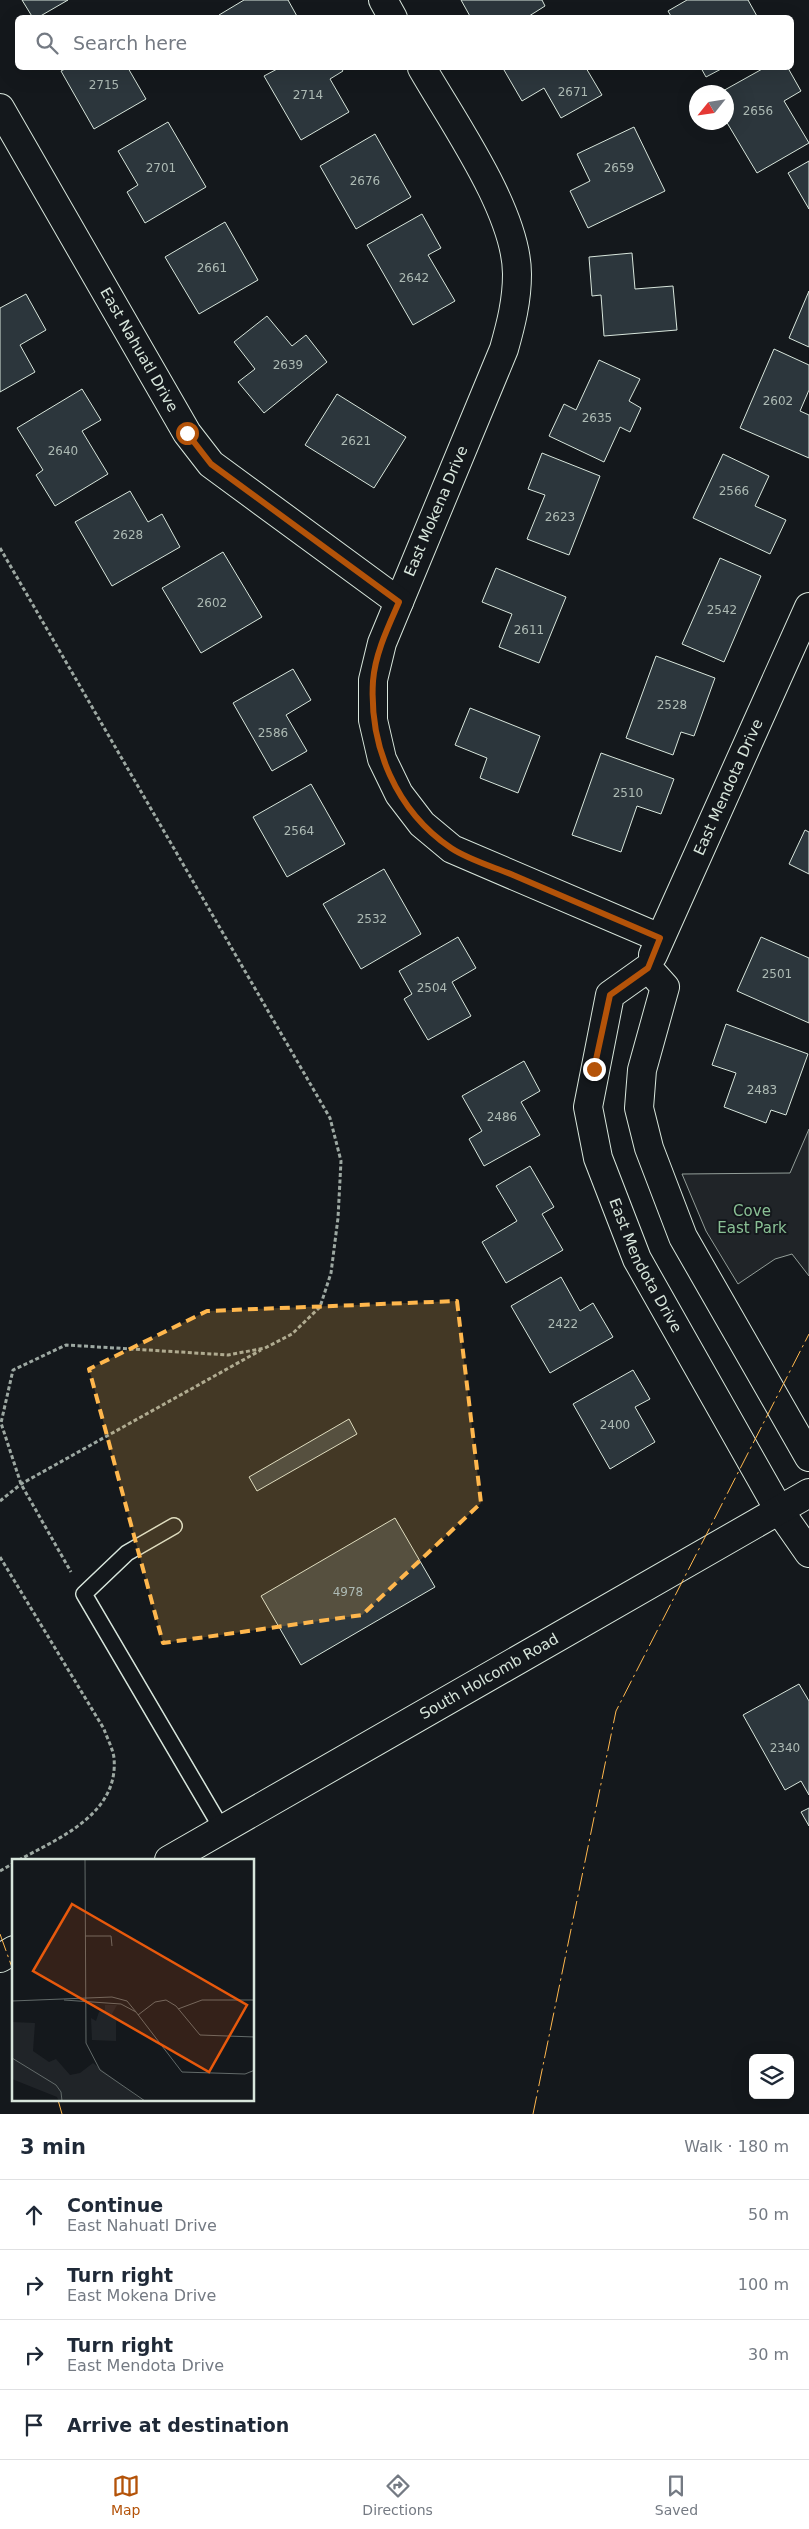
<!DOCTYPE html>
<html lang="en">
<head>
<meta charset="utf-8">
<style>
  :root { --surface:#fff; --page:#f2f2f3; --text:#1f2937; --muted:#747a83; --line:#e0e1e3; --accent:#b45309 }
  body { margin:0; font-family:"DejaVu Sans",sans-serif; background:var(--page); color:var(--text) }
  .controls { position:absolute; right:15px; bottom:15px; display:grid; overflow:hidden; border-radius:8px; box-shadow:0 5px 20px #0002 }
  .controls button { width:45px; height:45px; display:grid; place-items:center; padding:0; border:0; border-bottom:1px solid var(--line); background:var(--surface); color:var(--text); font:25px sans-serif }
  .compass { position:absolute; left:689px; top:85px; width:45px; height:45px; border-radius:50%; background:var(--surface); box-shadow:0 5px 20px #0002; rotate:240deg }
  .stop { position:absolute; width:15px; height:15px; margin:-11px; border:4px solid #b45309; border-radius:50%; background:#fff }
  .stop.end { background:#b45309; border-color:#fff; box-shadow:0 1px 5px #0008 }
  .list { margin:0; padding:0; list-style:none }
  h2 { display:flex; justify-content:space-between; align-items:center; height:65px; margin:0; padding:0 20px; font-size:21px }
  h2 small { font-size:16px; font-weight:400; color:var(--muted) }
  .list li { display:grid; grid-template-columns:32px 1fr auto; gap:15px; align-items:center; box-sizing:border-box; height:70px; padding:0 20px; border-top:1px solid var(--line) }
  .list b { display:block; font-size:19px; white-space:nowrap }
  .list p { margin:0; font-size:16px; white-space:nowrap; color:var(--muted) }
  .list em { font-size:16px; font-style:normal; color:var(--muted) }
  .icon { flex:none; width:28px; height:28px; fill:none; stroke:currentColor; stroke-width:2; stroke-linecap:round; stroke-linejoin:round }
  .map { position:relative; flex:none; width:809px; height:2114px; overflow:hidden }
  .search { position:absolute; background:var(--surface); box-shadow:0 5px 20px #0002; left:15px; right:15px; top:15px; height:55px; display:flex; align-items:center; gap:12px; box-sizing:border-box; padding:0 18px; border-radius:8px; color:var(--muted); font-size:19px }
  .sheet { height:345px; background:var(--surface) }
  nav { display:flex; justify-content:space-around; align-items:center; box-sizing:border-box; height:70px; border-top:1px solid var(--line); background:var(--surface); font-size:14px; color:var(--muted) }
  nav a { display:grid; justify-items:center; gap:2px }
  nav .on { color:var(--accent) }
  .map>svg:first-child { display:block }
</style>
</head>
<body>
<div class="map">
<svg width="809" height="2114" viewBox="0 0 809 2114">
  <rect width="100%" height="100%" fill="#14181c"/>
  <path fill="#202428" stroke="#939e99" d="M809 1129V1276L792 1254 775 1259 738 1284 706 1231 682 1174 790 1173Z"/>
  <g fill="#2c363c" stroke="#d8e6dc">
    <path d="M22 0H68L37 18H33Z"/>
    <path d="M244 0H288L298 18H221L219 15Z"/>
    <path d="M461 0H542L545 6 526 18H471Z"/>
    <path d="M687 0H748L758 18H672L668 11Z"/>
    <path d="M67 68H128L146 99 94 129 61 71Z"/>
    <path d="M279 68H341L343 71 330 79 349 112 301 140 264 76Z"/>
    <path d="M508 68H586L602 95 561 118 544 88 522 101 504 70Z"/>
    <path d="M701 68H723L706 77Z"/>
    <path d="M764 68H788L801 91 784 101 809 143 757 173 726 121V92H721Z"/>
    <path d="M168 122 206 187 145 223 127 192 138 185 118 151Z"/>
    <path d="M634 127 665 191 588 228 570 191 590 181 577 154Z"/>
    <path d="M375 134 411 197 356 229 320 166Z"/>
    <path d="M809 161V209L788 173Z"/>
    <path d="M422 214 441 248 428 255 455 301 413 325 367 245Z"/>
    <path d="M225 222 258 280 199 314 165 257Z"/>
    <path d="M632 253 635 289 673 286 677 330 604 336 601 295 592 296 589 257Z"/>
    <path d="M809 291V347L789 338Z"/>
    <path d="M26 294 46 330 20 345 35 372 0 392V308Z"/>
    <path d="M267 316 292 346 306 335 327 362 264 413 238 382 255 369 234 342Z"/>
    <path d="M774 349 809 365V390L800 411 809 415V458L740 428Z"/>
    <path d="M599 360 640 379 629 401 641 408 630 432 620 427 604 462 549 436 564 404 576 410Z"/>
    <path d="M82 389 101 420 82 431 108 474 55 506 36 475 43 470 17 428Z"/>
    <path d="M337 394 406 437 374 488 305 445Z"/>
    <path d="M542 453 600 476 569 555 527 539 545 495 528 489Z"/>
    <path d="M723 454 769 476 755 506 786 520 770 554 693 518Z"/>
    <path d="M130 491 148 522 162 514 180 547 112 586 75 522Z"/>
    <path d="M223 552 262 617 201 653 162 588Z"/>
    <path d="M720 558 761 576 724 662 682 644Z"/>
    <path d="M496 568 566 597 539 663 499 647 512 614 482 602Z"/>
    <path d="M656 656 715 678 694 736 681 732 673 755 626 738Z"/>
    <path d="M293 669 311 700 286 715 307 751 272 771 233 703Z"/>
    <path d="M470 708 540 736 518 793 480 778 487 758 455 745Z"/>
    <path d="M601 753 674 779 661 814 637 806 621 852 572 835Z"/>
    <path d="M311 784 345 844 287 877 253 817Z"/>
    <path d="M805 830 809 832V874L789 864Z"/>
    <path d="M384 869 421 934 361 969 323 904Z"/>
    <path d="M458 937 476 968 452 982 471 1016 428 1040 404 999 412 994 399 971Z"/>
    <path d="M761 937 809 958V1023L737 991Z"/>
    <path d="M726 1024 808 1054 786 1115 771 1110 766 1123 724 1107 736 1073 712 1065Z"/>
    <path d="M524 1061 540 1091 521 1102 540 1135 484 1166 469 1139 482 1131 462 1096Z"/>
    <path d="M530 1166 554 1207 542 1214 563 1250 506 1283 482 1242 517 1221 496 1186Z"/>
    <path d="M561 1277 580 1311 593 1303 613 1337 550 1373 511 1306Z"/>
    <path d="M633 1370 650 1399 635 1407 655 1442 610 1469 573 1404Z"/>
    <path d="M349 1419 357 1434 257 1491 249 1477Z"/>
    <path d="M395 1518 435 1587 301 1665 261 1596Z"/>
    <path d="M799 1684 809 1701V1795L801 1781 785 1790 743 1715Z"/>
    <path d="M809 1808V1826L801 1812Z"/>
  </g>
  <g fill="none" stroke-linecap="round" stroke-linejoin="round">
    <g stroke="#d8e6dc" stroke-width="18">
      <path id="lane" d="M174 1526 127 1553 84 1594 222 1829"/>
    </g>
    <g stroke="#d8e6dc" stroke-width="30">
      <g id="street">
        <path d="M383 0 393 18"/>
        <path d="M422 68C453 122 517 212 517 274 517 301 511 324 504 349L382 643 373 680V720L382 759 399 794 422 824 452 849 660 938"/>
        <path id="s1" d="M0 108 187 433 211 464 399 602"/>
        <path id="s2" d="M653 955 809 607"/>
        <path id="s3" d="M809 1457 683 1237 649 1148 639 1108 642 1070 665 987 648 968 610 995 588 1107 598 1158 637 1259 779 1510 809 1553"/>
      </g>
    </g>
    <g stroke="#d8e6dc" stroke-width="30">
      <g id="secondary">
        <path id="s4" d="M169 1860 809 1493"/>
        <path d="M0 1958 14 1950"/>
      </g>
    </g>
    <g stroke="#9da8a2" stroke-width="3" stroke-dasharray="4 2.5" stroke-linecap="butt">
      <path d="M0 548 330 1118 341 1161 338 1218 331 1273 320 1307 292 1334 265 1348 228 1355 66 1345 13 1370 1 1423 21 1484 71 1572"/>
      <path d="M0 1501 21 1484 261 1350"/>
      <path d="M0 1557 104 1729C107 1738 113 1749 114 1758 119 1814 59 1838 19 1860"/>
      <path d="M0 1871 14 1863"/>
    </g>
    <use href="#lane" stroke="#14181c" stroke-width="15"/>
    <use href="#street" stroke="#14181c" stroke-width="28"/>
    <use href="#secondary" stroke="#14181c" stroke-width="28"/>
    <g stroke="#ffb74d" stroke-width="1" stroke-dasharray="18 4 2.5 4" stroke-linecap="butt">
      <path d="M0 1934 14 1973"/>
      <path d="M58 2100 62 2114"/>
      <path d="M533 2114 616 1711 809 1334"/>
    </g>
  </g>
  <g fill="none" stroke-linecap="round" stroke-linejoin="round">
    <path stroke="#b45309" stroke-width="6" d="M187 433 211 464 399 602C388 627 375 654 373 681 369 746 396 811 451 848 469 860 494 867 513 875 562 896 611 917 660 938L648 968 610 995 594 1069"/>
  </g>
  <path fill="#ffb74d" fill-opacity="0.2" stroke="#ffb74d" stroke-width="4" stroke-dasharray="10 6" stroke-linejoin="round" d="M457 1301 481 1503 362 1615 163 1643 89 1369 207 1311Z"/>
  <g text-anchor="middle" stroke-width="4" stroke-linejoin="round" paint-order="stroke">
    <g font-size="12" fill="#adbab4">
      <text x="104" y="89">2715</text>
      <text x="573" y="96">2671</text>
      <text x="308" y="99">2714</text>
      <text x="758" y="115">2656</text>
      <text x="161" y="172">2701</text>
      <text x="619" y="172">2659</text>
      <text x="365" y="185">2676</text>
      <text x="212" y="272">2661</text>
      <text x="414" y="282">2642</text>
      <text x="288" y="369">2639</text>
      <text x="778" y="405">2602</text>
      <text x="597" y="422">2635</text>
      <text x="356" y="445">2621</text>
      <text x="63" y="455">2640</text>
      <text x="734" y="495">2566</text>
      <text x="560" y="521">2623</text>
      <text x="128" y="539">2628</text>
      <text x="212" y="607">2602</text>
      <text x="722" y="614">2542</text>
      <text x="529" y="634">2611</text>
      <text x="672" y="709">2528</text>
      <text x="273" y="737">2586</text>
      <text x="628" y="797">2510</text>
      <text x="299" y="835">2564</text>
      <text x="372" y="923">2532</text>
      <text x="777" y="978">2501</text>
      <text x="432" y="992">2504</text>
      <text x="762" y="1094">2483</text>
      <text x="502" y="1121">2486</text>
      <text x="563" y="1328">2422</text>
      <text x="615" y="1429">2400</text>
      <text x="348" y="1596">4978</text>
      <text x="785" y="1752">2340</text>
    </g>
    <g font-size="15" fill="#d8e6dc" stroke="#14181c">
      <text dy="5" stroke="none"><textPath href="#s1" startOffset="279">East Nahuatl Drive</textPath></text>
      <text transform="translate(436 511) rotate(-67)" y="5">East Mokena Drive</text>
      <text dy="5" stroke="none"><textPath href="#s2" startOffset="184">East Mendota Drive</textPath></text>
      <text dy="5" stroke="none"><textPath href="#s3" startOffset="870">East Mendota Drive</textPath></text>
      <text dy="5" stroke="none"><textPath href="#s4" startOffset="369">South Holcomb Road</textPath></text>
    </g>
    <g font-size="15" fill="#8ac095" stroke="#14181c">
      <text x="752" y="1216">Cove<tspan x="752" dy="17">East Park</tspan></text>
    </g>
  </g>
  <g transform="translate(12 1859)">
    <rect width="242" height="242" fill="#14181c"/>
    <path d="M93 146H105L100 155 104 160V182L80 181 79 159 84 162 87 153 93 151ZM0 163 23 164 21 192 37 203 44 200 58 216 68 214 81 204 131 242H47L45 238 0 220Z" fill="#202428"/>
    <path fill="none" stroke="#626a69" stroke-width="1" d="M73 0 74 184 88 211 133 242M73 77H99L100 87M0 142 100 138 115 142 124 153 109 145 52 141M166 150 190 141H243M124 153 170 213 233 215 243 211M126 156 143 143 154 141 164 147 188 176 243 178M0 199 44 226 49 233 50 242"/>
    <path fill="#e8590c" fill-opacity="0.15" stroke="#e8590c" stroke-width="2.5" d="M60 45 235 146 197 213 21 112Z"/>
    <rect width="242" height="242" fill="none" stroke="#d8e6dc" stroke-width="2.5"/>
  </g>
</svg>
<div class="controls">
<button><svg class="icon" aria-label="layers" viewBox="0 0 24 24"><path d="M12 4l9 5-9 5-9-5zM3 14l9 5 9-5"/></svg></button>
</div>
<svg class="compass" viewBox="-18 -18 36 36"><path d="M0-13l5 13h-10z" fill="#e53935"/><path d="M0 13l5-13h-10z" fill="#747a83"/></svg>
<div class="stop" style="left:187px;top:433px"></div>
<div class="stop end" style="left:594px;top:1069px"></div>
<div class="search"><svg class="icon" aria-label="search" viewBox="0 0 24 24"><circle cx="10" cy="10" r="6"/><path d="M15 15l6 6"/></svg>Search here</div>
</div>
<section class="sheet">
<h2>3 min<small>Walk · 180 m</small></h2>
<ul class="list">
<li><svg class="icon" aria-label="ahead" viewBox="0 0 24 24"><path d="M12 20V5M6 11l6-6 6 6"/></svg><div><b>Continue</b><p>East Nahuatl Drive</p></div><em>50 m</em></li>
<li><svg class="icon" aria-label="right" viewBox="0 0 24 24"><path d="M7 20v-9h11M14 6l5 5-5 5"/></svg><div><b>Turn right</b><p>East Mokena Drive</p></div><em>100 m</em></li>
<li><svg class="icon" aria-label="right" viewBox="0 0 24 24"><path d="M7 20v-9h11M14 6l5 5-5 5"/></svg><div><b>Turn right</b><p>East Mendota Drive</p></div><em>30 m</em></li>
<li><svg class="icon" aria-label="arrive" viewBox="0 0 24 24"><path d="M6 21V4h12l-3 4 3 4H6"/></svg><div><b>Arrive at destination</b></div></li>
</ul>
</section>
<nav>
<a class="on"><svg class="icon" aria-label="map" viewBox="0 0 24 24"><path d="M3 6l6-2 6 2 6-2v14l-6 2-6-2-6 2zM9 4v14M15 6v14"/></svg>Map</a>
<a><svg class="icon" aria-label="directions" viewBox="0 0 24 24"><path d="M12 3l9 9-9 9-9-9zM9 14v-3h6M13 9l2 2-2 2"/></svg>Directions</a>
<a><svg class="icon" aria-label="saved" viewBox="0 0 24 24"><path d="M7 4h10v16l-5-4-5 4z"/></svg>Saved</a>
</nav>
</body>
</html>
